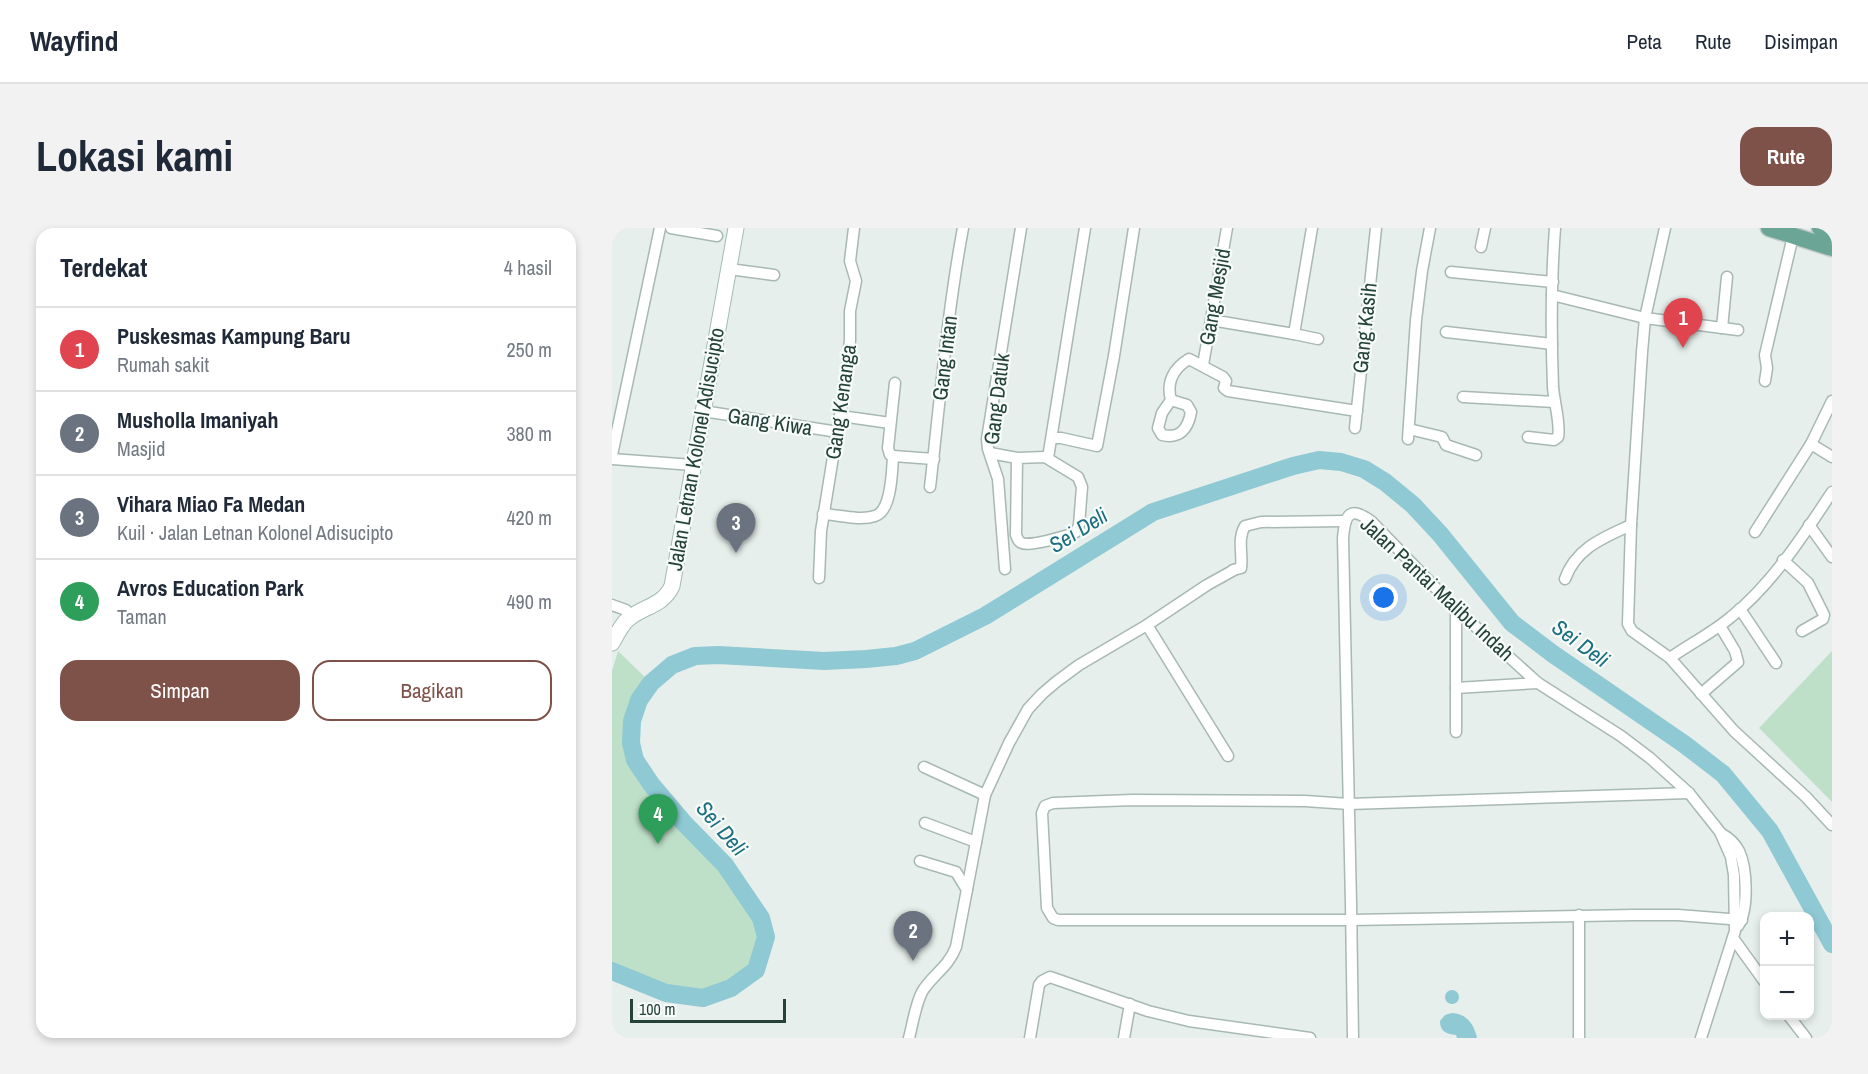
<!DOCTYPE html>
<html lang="id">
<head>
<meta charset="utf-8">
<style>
  :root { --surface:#fff; --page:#f2f2f3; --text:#1f2937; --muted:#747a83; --line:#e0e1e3; --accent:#7f5249 }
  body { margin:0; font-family:"Archivo Narrow",sans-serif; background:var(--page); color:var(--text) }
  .controls { position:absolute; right:18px; bottom:18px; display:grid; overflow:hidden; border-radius:12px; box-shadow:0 3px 9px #0003 }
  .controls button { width:54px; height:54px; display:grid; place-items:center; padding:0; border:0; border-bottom:2px solid var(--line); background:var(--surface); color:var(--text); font:30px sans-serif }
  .scale { position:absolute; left:18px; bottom:15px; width:156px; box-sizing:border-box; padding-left:6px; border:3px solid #24423a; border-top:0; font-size:16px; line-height:21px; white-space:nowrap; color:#24423a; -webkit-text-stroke:4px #f7fbf9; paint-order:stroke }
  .you { position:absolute; left:772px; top:370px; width:21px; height:21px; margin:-15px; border:4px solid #fff; border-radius:50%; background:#1a73e8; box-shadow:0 0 0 9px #1a73e833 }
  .badge { display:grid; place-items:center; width:39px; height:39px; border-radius:50%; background:var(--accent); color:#fff; font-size:20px; font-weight:700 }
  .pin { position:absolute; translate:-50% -50px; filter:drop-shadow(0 2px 3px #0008) }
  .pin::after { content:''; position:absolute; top:32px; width:21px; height:18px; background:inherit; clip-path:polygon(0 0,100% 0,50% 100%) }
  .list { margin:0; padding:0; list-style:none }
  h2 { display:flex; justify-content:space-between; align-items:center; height:78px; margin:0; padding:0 24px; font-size:26px }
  h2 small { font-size:20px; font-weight:400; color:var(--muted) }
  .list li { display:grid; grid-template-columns:39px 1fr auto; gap:18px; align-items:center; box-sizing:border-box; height:84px; padding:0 24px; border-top:2px solid var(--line) }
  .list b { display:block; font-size:22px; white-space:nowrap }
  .list p { margin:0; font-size:20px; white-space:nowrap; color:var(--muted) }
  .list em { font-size:20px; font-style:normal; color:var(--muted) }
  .actions { display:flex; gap:12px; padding:18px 24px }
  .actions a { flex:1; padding:14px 0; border:2px solid var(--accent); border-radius:18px; text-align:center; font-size:21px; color:var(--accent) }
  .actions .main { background:var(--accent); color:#fff }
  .map { position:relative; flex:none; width:1220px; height:810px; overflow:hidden; border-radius:18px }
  header { display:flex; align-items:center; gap:36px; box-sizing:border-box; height:84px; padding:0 30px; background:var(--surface); border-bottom:2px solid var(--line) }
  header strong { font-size:28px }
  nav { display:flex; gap:33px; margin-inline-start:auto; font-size:21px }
  .intro { display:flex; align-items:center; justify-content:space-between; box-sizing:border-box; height:144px; padding:0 36px }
  h1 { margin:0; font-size:42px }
  .button { padding:15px 27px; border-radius:18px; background:var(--accent); color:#fff; font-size:21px; font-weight:700 }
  main { display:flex; gap:36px; padding:0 36px }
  aside { flex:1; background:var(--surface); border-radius:18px; box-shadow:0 3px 9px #0003 }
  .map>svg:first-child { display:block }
</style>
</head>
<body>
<header>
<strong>Wayfind</strong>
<nav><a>Peta</a><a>Rute</a><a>Disimpan</a></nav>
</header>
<div class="intro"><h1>Lokasi kami</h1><a class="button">Rute</a></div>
<main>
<aside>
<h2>Terdekat<small>4 hasil</small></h2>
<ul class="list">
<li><span class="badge" style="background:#e0444e">1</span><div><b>Puskesmas Kampung Baru</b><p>Rumah sakit</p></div><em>250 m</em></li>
<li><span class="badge" style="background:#6b7280">2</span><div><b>Musholla Imaniyah</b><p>Masjid</p></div><em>380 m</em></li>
<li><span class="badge" style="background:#6b7280">3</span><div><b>Vihara Miao Fa Medan</b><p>Kuil · Jalan Letnan Kolonel Adisucipto</p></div><em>420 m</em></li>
<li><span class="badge" style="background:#2e9e5b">4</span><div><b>Avros Education Park</b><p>Taman</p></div><em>490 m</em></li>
</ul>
<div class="actions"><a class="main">Simpan</a><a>Bagikan</a></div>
</aside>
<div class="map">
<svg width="1220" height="810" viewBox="0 0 1220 810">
  <rect width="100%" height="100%" fill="#e6efeb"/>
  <g fill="#bfe0c8">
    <path d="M6 423 39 455 27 472 20 493 23 532 72 595 113 637 147 687 154 709 144 742 119 760 91 770 67 767 0 744V443Z"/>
    <path d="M1220 423V574L1147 500Z"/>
  </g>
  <g fill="#8ec9d4">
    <circle cx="840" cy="769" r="7"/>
    <path d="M840 785C855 786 862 796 865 810H845L844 807C835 806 828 804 828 793L833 787Z"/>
  </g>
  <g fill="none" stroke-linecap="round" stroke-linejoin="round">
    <path stroke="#8ec9d4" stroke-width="18" d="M0 743 54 765 91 770 119 760 144 742 154 709 149 690 113 637 72 595 39 556 23 532 19 515 20 493 27 472 39 455 60 437 83 428 106 427 212 433 254 431 284 428 303 423 373 388 541 284 681 238 707 232 729 234 752 241 773 254 801 277 828 306 900 395 941 426 1072 516 1111 546 1158 603 1220 716"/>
    <g stroke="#a8b8b2" stroke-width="13">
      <g id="minor">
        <path d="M59 0 105 8"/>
        <path d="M1053 0 1033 90 1030 124 1019 297 1016 396 1020 403 1058 430 1122 503 1194 569 1220 597"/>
        <path d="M869 19 873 0"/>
        <path d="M117 41 162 47"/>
        <path d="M839 44 941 54"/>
        <path d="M940 67 1033 90 1126 102"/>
        <path d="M599 92 682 106 700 0"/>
        <path d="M1110 100 1115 49"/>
        <path d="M834 104 940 116"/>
        <path d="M682 106 706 111"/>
        <path d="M591 137 615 0"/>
        <path d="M1153 153 1155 140 1153 127 1181 8"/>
        <path d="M851 169 942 174"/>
        <path d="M559 172 550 185 546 200 550 207C568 211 576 201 579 184L575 177 559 172C554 154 562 140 577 131L611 149 614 153 612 160 616 163 745 183"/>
        <path d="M91 183 226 204"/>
        <path d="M229 188 278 195"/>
        <path d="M743 200 764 0"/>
        <path d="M797 201 830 209 834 217 864 227"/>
        <path d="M916 209 942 212 946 209C949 197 942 174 941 159 939 106 939 53 943 0"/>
        <path d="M440 210H449L485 218 502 128 522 0"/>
        <path d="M796 211 804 92 810 43 818 0"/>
        <path d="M1199 216 1220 229"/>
        <path d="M378 225 405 230 433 229 466 249 470 259 467 297 464 304C455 308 417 319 410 315 406 314 406 311 404 307L405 230"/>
        <path d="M0 227 48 0"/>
        <path d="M281 228 322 231"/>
        <path d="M436 230 473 0"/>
        <path d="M0 231 81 237"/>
        <path d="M318 259C328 173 335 86 351 0"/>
        <path d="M211 286C227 287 248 293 263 288 280 283 280 242 281 228L278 227 276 220 283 155"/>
        <path d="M1197 297 1220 329"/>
        <path d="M1143 304 1199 216 1220 173"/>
        <path d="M1171 332 1196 355 1212 387 1211 391 1190 403"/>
        <path d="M393 341 386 251 376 221 375 211 409 0"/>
        <path d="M621 342 629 340C631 326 625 311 633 298L649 294 733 293"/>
        <path d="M207 350 209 303 235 143 238 112V83L244 53 238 33 242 0"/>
        <path d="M953 351C964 320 991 310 1019 297"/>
        <path d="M0 377 14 382 20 388"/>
        <path d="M1128 381 1164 435"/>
        <path d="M535 397 616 528"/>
        <path d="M1058 430C1078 416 1100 405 1119 389 1160 356 1191 308 1220 264"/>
        <path d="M844 460 926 455"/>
        <path d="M1089 466 1126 434 1123 423 1108 398"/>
        <path d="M844 504V381"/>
        <path d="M312 539 373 567"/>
        <path d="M1077 565 737 576 693 573 520 572 441 575 433 578 430 585 435 680 441 690 446 692H739L1022 687H1066L1130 692"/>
        <path d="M313 595 364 614"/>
        <path d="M1110 606C1117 610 1123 615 1127 623 1135 640 1137 682 1126 698"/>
        <path d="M308 633 344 644 355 662"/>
        <path d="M967 687V810"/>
        <path d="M1121 710 1152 753"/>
        <path d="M1177 788 1194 810"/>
        <path d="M297 810C301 795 303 778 310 764 320 747 336 740 344 719L373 567 397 515 416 481 430 466 444 454 467 437 535 397 595 357 622 342"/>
        <path d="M418 810 427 757 430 753 438 749 536 783 577 793 698 810"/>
        <path d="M512 810 518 776"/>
        <path d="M741 810 739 676 731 310C733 286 738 277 760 294L844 381 926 455 1009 508 1038 530 1077 565 1108 604 1119 629 1122 647 1123 703 1089 810"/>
      </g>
    </g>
    <g stroke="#a4bbb3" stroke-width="17">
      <path id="secondary" d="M0 415C4 408 8 400 13 394 28 378 50 380 60 358L124 0"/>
    </g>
    <g stroke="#c2cac8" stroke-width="19">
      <g id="primary">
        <path d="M1157 0 1220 20"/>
        <path d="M1208 0 1220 4"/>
      </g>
    </g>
    <use href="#minor" stroke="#fff" stroke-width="10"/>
    <use href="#secondary" stroke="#fff" stroke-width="15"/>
    <use href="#primary" stroke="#6aa596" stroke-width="16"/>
  </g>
  <g text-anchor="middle" stroke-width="4.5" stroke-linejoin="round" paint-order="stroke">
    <g font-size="21" fill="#24423a" stroke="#f7fbf9">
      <text transform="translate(603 69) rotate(-80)" y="7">Gang Mesjid</text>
      <text transform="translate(753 100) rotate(-84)" y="7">Gang Kasih</text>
      <text transform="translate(333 130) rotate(-83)" y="7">Gang Intan</text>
      <text transform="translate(385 171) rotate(-83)" y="7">Gang Datuk</text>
      <text transform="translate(229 174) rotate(-82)" y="7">Gang Kenanga</text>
      <text transform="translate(158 194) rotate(9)" y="7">Gang Kiwa</text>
      <text transform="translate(84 221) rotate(-80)" y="7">Jalan Letnan Kolonel Adisucipto</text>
      <text transform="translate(825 361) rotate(43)" y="7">Jalan Pantai Malibu Indah</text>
    </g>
    <g font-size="22" font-style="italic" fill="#1c6f80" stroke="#f7fbf9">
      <text transform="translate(466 302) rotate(-32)" y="8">Sei Deli</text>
      <text transform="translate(969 415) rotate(36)" y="8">Sei Deli</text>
      <text transform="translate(110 600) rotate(49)" y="8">Sei Deli</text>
    </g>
  </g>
</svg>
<div class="controls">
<button>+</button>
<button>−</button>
</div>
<div class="scale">100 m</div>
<div class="you"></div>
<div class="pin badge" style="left:1071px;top:120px;background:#e0444e">1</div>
<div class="pin badge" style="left:301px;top:733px;background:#6b7280">2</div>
<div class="pin badge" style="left:124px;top:325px;background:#6b7280">3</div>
<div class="pin badge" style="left:46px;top:616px;background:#2e9e5b">4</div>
</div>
</main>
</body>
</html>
